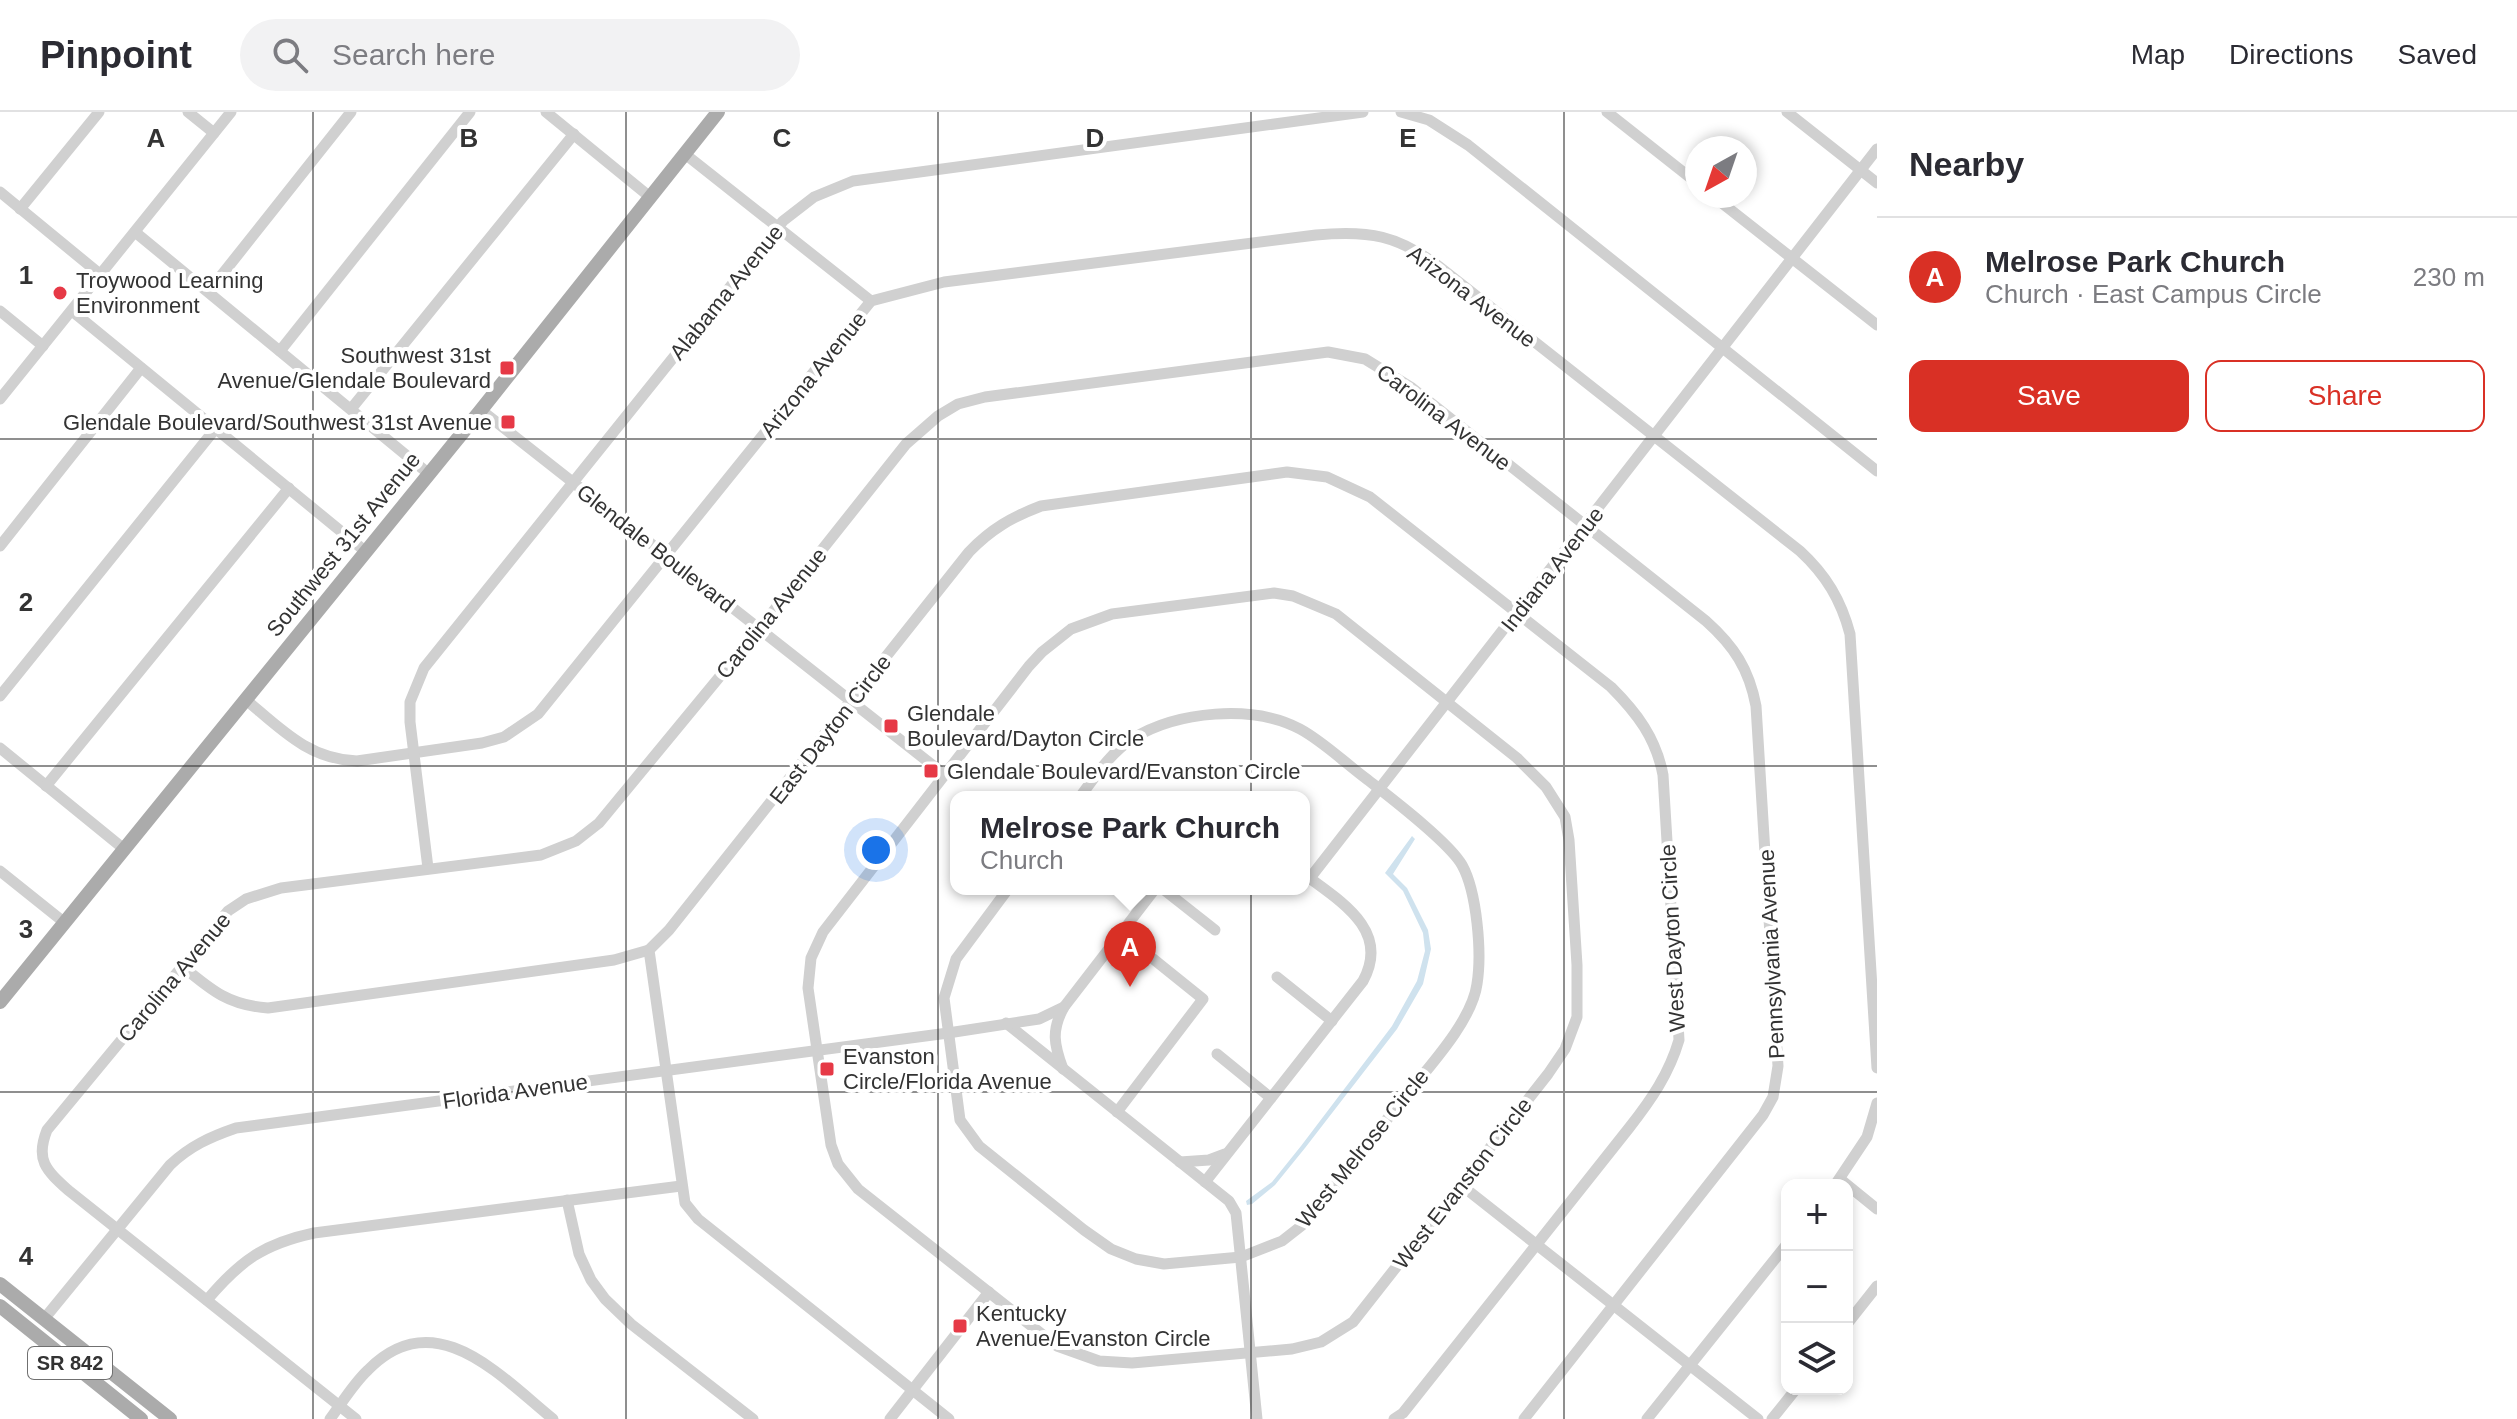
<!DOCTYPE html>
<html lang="en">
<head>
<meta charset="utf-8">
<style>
  :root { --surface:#fff; --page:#f2f2f3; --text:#2b2b33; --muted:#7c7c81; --line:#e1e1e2; --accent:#d93025 }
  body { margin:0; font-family:Arial,sans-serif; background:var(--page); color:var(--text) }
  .controls { position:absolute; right:24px; bottom:24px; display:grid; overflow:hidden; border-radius:16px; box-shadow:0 4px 12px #0003 }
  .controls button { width:72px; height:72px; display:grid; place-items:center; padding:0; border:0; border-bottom:2px solid var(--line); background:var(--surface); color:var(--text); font:40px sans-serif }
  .compass { position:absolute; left:1685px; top:24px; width:72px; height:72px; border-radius:50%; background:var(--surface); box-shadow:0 4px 12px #0003; rotate:220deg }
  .you { position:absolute; left:876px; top:738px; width:28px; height:28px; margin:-20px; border:6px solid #fff; border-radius:50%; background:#1a73e8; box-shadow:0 0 0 12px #1a73e833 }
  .badge { display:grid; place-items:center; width:52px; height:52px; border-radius:50%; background:var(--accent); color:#fff; font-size:26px; font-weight:700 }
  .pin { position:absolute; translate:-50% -66px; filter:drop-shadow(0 2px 4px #0008) }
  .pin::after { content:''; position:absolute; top:42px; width:28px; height:24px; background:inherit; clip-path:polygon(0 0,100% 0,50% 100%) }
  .popup { position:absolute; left:950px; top:679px; width:360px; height:104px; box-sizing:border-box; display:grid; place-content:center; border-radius:16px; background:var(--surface); filter:drop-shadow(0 2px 6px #0005); font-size:26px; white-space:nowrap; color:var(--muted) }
  .popup b { font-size:30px; color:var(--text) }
  .popup::after { content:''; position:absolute; left:50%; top:100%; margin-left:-16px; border:16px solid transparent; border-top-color:var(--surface) }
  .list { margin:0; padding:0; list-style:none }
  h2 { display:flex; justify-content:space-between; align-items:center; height:104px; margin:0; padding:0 32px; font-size:34px }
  h2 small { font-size:26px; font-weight:400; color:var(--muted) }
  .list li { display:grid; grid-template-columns:52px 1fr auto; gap:24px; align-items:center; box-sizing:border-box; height:120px; padding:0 32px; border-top:2px solid var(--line) }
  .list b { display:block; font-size:30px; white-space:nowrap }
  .list p { margin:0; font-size:26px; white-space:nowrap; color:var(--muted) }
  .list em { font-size:26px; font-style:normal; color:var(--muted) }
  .actions { display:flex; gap:16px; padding:24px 32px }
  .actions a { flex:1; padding:18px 0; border:2px solid var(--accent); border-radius:16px; text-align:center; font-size:28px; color:var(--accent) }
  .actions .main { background:var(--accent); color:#fff }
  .icon { flex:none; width:44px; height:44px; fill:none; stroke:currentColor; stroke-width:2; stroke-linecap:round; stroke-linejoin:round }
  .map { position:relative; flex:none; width:1877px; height:1307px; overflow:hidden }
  header { display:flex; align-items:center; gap:48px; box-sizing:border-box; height:112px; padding:0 40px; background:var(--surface); border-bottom:2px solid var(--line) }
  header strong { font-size:38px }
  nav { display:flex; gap:44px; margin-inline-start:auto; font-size:28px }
  .search { width:560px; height:72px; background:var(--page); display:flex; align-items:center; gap:20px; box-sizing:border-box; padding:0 28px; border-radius:44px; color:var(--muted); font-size:30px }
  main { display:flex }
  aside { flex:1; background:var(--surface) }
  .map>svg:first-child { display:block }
</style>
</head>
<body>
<header>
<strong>Pinpoint</strong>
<div class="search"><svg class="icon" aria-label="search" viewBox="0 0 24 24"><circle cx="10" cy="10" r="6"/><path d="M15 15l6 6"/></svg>Search here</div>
<nav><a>Map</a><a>Directions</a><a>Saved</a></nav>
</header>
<main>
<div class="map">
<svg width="1877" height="1307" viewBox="0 0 1877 1307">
  <rect width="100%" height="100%" fill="#fff"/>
  <path fill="#cfe2ee" d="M1412 724 1415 727 1393 762 1407 776 1428 818 1431 837 1423 872 1397 917 1305 1036 1275 1073 1252 1092 1247 1093 1246 1089 1272 1070 1301 1034 1392 914 1417 869 1425 839 1423 821 1403 779 1385 761Z"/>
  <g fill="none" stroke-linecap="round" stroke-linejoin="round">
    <g stroke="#d0d0d0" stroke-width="11">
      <path d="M188 0 214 21"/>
      <path d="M546 0 650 85"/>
      <path d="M1401 0 1429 8 1468 33 1877 359"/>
      <path d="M1607 0 1697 71"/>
      <path d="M1787 0 1877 71"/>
      <path d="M685 42 871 189"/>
      <path d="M0 80 101 163"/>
      <path d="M1713 84 1877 213"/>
      <path d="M20 97 99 0"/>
      <path d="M135 120 429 362"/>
      <path d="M209 179 351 0"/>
      <path d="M0 199 43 234"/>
      <path d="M72 199 365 439"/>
      <path d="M280 239 470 0"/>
      <path d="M0 287 231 0"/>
      <path d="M351 297 574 22"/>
      <path d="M481 298 945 663"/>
      <path d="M0 434 141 256"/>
      <path d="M1274 481 1293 484 1336 502 1517 646 1546 675 1565 705 1569 728 1577 853V905L1565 937 1548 962 1353 1210 1321 1230 1292 1237 1132 1251 1099 1249 1057 1234 858 1077 838 1052 831 1033 808 876 811 846 823 820 1029 554 1042 540 1071 517 1112 502Z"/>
      <path d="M0 584 216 316"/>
      <path d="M245 587C281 617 308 647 357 649L482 631 504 625 538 602 871 189 944 170 1316 123C1369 118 1398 123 1441 156L1800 439C1826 463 1841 488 1850 522L1877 956"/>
      <path d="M0 636 124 737"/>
      <path d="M46 674 289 376"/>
      <path d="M428 756 410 610V590L424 556 783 109 814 85 853 69 1363 0"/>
      <path d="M0 759 65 811"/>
      <path d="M1310 766 1877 37"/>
      <path d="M1008 777 956 847 944 886 960 1008 979 1034 1084 1118 1111 1137 1136 1147 1164 1152 1241 1145 1282 1129 1305 1111C1338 1070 1370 1029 1403 987 1426 958 1472 910 1477 872 1482 841 1477 780 1462 753 1449 730 1391 686 1368 668 1346 652 1324 630 1300 617 1253 592 1177 599 1132 627 1110 641 1095 665 1080 685"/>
      <path d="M1163 777 1215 818"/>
      <path d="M181 853C211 878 228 893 268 896L614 848 649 838"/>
      <path d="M1277 865 1332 909"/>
      <path d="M1006 911 1229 1089 1236 1101 1257 1307"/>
      <path d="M1217 942 1271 986"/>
      <path d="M1063 957C1054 933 1051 918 1064 895L1155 777"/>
      <path d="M1117 1000 1203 887 1121 821"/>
      <path d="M1180 1050 1209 1048 1225 1042"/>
      <path d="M1840 1067 1877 1097"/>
      <path d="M1205 1070 1363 869C1391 818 1340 789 1304 762"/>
      <path d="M1461 1073 1758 1307"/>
      <path d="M1835 1073 1867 1025 1877 991"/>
      <path d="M567 1088 579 1142 591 1168 605 1187 631 1212 753 1307"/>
      <path d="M207 1188C240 1149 263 1132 314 1121L681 1074"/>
      <path d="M44 1207 170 1053C190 1034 210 1025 236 1016L948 921 1039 907 1064 895"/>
      <path d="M1847 1212 1877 1174"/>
      <path d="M330 1307C342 1291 353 1272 368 1258 435 1190 500 1264 553 1307"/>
      <path d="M356 1307 68 1078C46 1058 35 1048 47 1018L228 799 246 787 281 776 541 743 576 729 599 711 759 517 906 332 938 304 958 292 985 285 1328 240 1365 247 1412 276 1706 509C1734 534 1749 557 1756 594L1778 954 1773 985 1763 1003 1524 1307"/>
      <path d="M890 1307 989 1180"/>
      <path d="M949 1307 698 1107 685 1091 649 838 669 818 969 440C991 417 1012 405 1041 394L1287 360 1327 365 1370 385 1611 575C1637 601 1656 626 1663 663L1679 928C1669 962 1651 988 1629 1016L1403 1301 1394 1307"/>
      <path d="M1647 1307 1787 1132"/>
      <path d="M1772 1307 1796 1277"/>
    </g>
    <g stroke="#ababab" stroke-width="14">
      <path d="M0 890 481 298 718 0"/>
      <path d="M0 1172 170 1307"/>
      <path d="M0 1194 141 1307"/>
    </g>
  </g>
  <path fill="none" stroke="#333" stroke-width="2" stroke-opacity="0.55" d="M313 0V1307M626 0V1307M938 0V1307M1251 0V1307M1564 0V1307M0 327H1877M0 654H1877M0 980H1877"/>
  <g fill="#e63946" stroke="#fff" stroke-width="3">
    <circle cx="60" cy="181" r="8"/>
    <rect x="499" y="248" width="16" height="16" rx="4"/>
    <rect x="500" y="302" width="16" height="16" rx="4"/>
    <rect x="883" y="606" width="16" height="16" rx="4"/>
    <rect x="923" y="651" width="16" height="16" rx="4"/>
    <rect x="819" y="949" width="16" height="16" rx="4"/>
    <rect x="952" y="1206" width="16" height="16" rx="4"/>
  </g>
  <g text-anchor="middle" stroke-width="8" stroke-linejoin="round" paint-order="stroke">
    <rect fill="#fff" stroke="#707070" stroke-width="2" x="28" y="1235" width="84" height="32" rx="6"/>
    <g font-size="20" font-weight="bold" fill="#333">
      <text x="70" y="1258">SR 842</text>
    </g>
    <g font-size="22" fill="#333" stroke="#fff" text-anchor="start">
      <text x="76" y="176">Troywood Learning<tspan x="76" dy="25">Environment</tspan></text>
      <text x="491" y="251" text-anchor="end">Southwest 31st<tspan x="491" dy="25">Avenue/Glendale Boulevard</tspan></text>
      <text x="492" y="318" text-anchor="end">Glendale Boulevard/Southwest 31st Avenue</text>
      <text x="907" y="609">Glendale<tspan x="907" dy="25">Boulevard/Dayton Circle</tspan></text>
      <text x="947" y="667">Glendale Boulevard/Evanston Circle</text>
      <text x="843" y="952">Evanston<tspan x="843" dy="25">Circle/Florida Avenue</tspan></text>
      <text x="976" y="1209">Kentucky<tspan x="976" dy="25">Avenue/Evanston Circle</tspan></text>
    </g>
    <g font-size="22" fill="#333" stroke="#fff">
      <text transform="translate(726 180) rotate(-51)" y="8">Alabama Avenue</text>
      <text transform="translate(1472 184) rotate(37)" y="8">Arizona Avenue</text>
      <text transform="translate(813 262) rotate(-51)" y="8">Arizona Avenue</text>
      <text transform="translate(1444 305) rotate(37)" y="8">Carolina Avenue</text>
      <text transform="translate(343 432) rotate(-51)" y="8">Southwest 31st Avenue</text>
      <text transform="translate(656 436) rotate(38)" y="8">Glendale Boulevard</text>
      <text transform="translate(1552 457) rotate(-52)" y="8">Indiana Avenue</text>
      <text transform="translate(771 501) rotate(-51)" y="8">Carolina Avenue</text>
      <text transform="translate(830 617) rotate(-52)" y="8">East Dayton Circle</text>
      <text transform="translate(1672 826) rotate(-93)" y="8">West Dayton Circle</text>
      <text transform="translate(1771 842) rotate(-93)" y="8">Pennsylvania Avenue</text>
      <text transform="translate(174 865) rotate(-50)" y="8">Carolina Avenue</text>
      <text transform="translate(515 979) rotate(-8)" y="8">Florida Avenue</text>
      <text transform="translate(1362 1036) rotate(-51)" y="8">West Melrose Circle</text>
      <text transform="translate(1462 1071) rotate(-52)" y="8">West Evanston Circle</text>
    </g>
  </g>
  <g font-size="26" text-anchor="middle" font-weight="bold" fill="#333" stroke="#fff" stroke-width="8" stroke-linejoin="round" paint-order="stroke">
    <text x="156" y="35">A</text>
    <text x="469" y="35">B</text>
    <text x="782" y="35">C</text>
    <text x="1095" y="35">D</text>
    <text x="1408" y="35">E</text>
    <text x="26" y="172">1</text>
    <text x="26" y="499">2</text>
    <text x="26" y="826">3</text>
    <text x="26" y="1153">4</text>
  </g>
</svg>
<div class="controls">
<button>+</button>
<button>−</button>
<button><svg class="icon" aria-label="layers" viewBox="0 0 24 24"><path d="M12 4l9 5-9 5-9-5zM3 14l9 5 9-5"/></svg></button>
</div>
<svg class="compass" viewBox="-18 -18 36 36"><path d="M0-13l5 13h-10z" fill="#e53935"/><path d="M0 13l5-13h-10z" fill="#7c7c81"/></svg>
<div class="you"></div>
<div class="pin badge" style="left:1130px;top:875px">A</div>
<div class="popup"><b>Melrose Park Church</b>Church</div>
</div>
<aside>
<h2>Nearby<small></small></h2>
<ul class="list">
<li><span class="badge">A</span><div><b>Melrose Park Church</b><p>Church · East Campus Circle</p></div><em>230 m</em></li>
</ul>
<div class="actions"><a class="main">Save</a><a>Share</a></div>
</aside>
</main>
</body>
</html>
